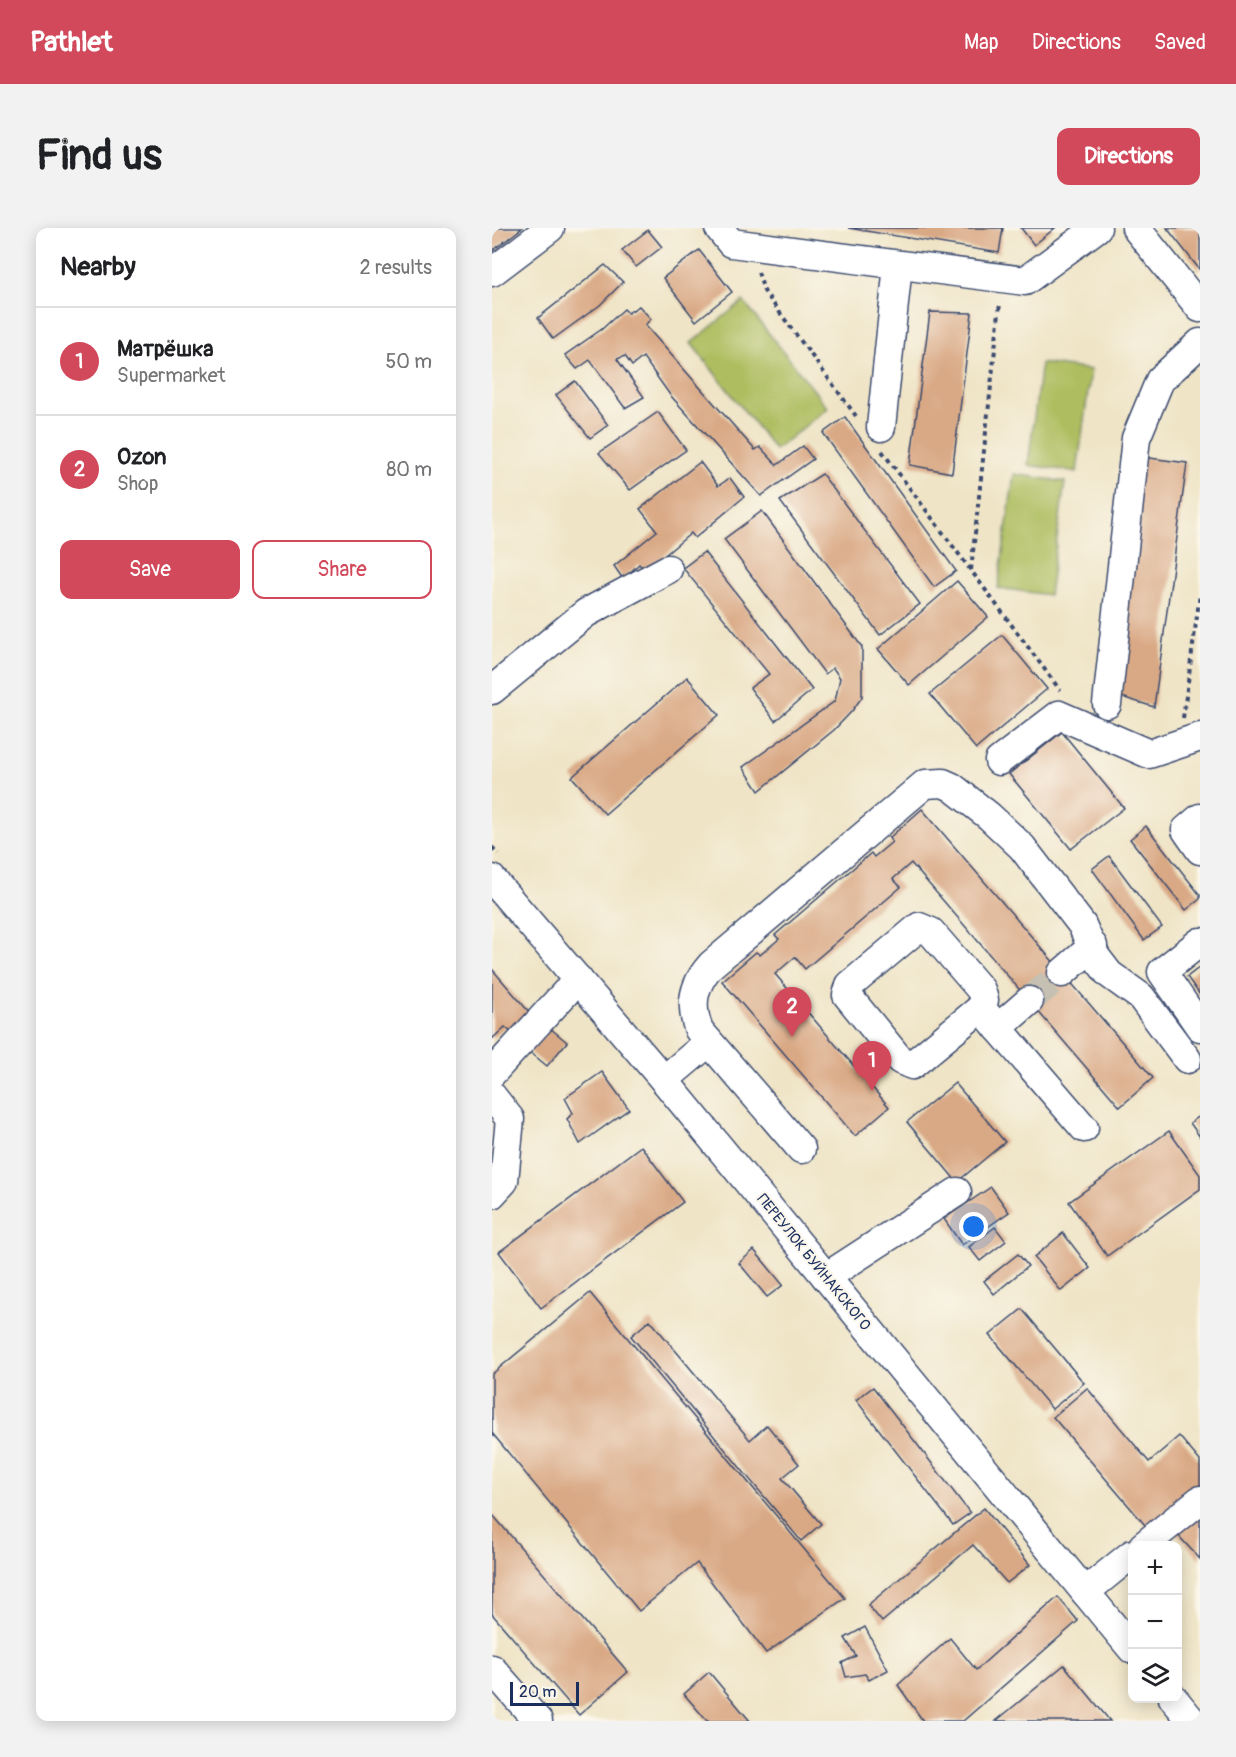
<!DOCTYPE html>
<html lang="en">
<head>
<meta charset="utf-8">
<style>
  :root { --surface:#fff; --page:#f2f2f2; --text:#202124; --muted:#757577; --line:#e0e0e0; --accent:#d1495b }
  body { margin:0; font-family:Pangolin,sans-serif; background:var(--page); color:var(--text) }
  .controls { position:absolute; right:18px; bottom:18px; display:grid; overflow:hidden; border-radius:12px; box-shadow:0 3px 15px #0003 }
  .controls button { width:54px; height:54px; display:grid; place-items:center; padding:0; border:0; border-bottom:2px solid var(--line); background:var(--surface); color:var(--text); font:30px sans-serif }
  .scale { position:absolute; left:18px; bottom:15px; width:69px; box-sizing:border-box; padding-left:6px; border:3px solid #1b2f5e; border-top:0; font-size:16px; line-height:21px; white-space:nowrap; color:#1b2f5e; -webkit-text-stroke:4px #fbf7ec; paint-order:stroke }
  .you { position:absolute; left:482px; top:999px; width:21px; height:21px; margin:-15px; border:4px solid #fff; border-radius:50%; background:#1a73e8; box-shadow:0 0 0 9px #1a73e833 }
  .badge { display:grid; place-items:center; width:39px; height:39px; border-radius:50%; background:var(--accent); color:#fff; font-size:20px; font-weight:700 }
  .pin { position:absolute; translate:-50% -50px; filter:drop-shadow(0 2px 3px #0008) }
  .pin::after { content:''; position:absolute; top:32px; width:21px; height:18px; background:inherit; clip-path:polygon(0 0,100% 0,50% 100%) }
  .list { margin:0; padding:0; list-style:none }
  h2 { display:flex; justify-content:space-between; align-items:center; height:78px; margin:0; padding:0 24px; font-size:26px }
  h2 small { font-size:20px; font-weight:400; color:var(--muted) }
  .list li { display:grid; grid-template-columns:39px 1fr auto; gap:18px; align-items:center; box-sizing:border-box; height:108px; padding:0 24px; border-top:2px solid var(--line) }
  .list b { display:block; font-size:22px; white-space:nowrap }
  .list p { margin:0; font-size:20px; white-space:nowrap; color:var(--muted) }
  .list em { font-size:20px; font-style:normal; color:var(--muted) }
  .actions { display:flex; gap:12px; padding:18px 24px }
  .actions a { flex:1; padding:14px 0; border:2px solid var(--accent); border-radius:12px; text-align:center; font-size:21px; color:var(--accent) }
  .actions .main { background:var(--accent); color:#fff }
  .icon { flex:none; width:33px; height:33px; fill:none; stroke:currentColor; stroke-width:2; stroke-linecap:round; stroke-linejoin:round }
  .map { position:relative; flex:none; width:708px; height:1493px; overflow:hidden; border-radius:12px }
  header { display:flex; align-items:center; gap:36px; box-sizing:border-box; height:84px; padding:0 30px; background:var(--accent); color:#fff }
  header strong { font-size:28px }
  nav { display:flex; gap:33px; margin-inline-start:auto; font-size:21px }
  .intro { display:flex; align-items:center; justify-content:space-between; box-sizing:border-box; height:144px; padding:0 36px }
  h1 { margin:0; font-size:42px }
  .button { padding:15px 27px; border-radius:12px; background:var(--accent); color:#fff; font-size:21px; font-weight:700 }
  main { display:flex; gap:36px; padding:0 36px }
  aside { flex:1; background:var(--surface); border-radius:12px; box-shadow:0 3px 15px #0003 }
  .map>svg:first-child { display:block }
</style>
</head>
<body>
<header>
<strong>Pathlet</strong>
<nav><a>Map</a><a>Directions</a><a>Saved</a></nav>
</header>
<div class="intro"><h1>Find us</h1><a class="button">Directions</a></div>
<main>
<aside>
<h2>Nearby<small>2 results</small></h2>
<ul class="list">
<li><span class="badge">1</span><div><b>Матрёшка</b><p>Supermarket</p></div><em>50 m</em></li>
<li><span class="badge">2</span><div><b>Ozon</b><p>Shop</p></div><em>80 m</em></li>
</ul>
<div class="actions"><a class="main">Save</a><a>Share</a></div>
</aside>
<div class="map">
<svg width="708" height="1493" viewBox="0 0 708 1493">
  <rect width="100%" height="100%" fill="#fbf7ec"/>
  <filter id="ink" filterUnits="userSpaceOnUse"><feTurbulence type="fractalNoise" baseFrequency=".0167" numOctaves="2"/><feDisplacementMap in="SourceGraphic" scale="12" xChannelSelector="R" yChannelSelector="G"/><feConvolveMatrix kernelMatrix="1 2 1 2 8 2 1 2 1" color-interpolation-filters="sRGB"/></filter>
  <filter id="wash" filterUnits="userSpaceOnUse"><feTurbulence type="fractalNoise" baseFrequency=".008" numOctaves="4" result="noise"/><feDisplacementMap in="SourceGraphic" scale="24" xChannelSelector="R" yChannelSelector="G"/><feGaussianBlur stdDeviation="1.35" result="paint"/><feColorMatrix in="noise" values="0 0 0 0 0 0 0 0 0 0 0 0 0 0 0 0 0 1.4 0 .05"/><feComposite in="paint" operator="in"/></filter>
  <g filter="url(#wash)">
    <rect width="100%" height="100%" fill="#efe4c6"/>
    <g fill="#aebd5f" stroke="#64765e" stroke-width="1.5">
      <path d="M251 73 336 180 283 222 199 115Z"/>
      <path d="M549 135 599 142 585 244 536 237Z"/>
      <path d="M522 246 573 254 557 367 506 360Z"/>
    </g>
    <g id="blocks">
      <g fill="#d9a884">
        <path d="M0 0H30L0 23Z"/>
        <path d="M356 0H511L507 25Z"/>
        <path d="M529 0H563L542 17Z"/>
        <path d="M675 0H708V42Z"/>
        <path d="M156 2 170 19 144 39 130 22Z"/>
        <path d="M207 22 240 64 204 93 171 50Z"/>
        <path d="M113 37 131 54 108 77 61 111 46 90Z"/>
        <path d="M147 78 159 91 153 97 263 222 268 219 285 237 311 218 321 231 269 268 178 167 151 129 140 138 133 128 125 131 152 169 133 180 98 132 85 141 73 127 110 101 132 81 136 85Z"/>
        <path d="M438 84 480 85 460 245 418 237Z"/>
        <path d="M83 153 116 197 98 210 64 167Z"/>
        <path d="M166 184 194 222 138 262 107 225Z"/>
        <path d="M353 189 464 343 442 359 331 205Z"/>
        <path d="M650 229 695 235 662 479 620 466Z"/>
        <path d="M208 234 226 258 238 250 252 269 203 310 199 305 154 343 147 336 131 351 122 338 165 303 148 281Z"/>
        <path d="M330 246 428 376 388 407 288 273Z"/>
        <path d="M270 283 370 419V469L360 483 342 502 267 563 251 539 343 473 348 450 341 440 333 446 232 311Z"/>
        <path d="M212 324 320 462 283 493 258 460 277 446 191 340Z"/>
        <path d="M465 353 496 389 417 457 386 421Z"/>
        <path d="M510 407 555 461 484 521 438 466Z"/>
        <path d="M195 449 227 487 113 586 80 549Z"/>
        <path d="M570 504 632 580 579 621 517 546Z"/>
        <path d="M430 581 661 850 628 879 419 635 401 651 409 659 313 741 303 729 283 746 397 879 363 908 230 753 264 724 268 727 287 711 283 707 379 625 382 629 400 614 397 610Z"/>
        <path d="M654 598 708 667V671L694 682 638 611Z"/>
        <path d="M617 628 670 699 652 712 600 641Z"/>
        <path d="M708 739V767L695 749Z"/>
        <path d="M0 741 38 785 20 805 13 799 0 811Z"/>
        <path d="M58 800 75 814 55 838 38 824Z"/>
        <path d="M110 844 137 881 88 916 75 891 81 885 73 870Z"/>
        <path d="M463 855 513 914 465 954 415 894Z"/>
        <path d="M708 888V909L698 895Z"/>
        <path d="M677 903 708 947V961L615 1028 577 974Z"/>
        <path d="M149 918 191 974 49 1080 7 1024Z"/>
        <path d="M499 959 517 984 470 1017 452 991Z"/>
        <path d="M503 999 514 1013 488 1033 477 1019Z"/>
        <path d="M571 1005 598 1040 569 1063 542 1029Z"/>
        <path d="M262 1022 291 1057 275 1069 247 1035Z"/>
        <path d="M526 1026 536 1038 502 1066 492 1053Z"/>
        <path d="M98 1065 353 1370 274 1425 205 1335 147 1383 0 1205V1146Z"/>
        <path d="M530 1081 592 1155 560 1181 498 1107Z"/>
        <path d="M158 1092 258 1212 275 1197 307 1236 290 1250 329 1296 309 1313 139 1108Z"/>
        <path d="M381 1159 478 1285 461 1297 364 1172Z"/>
        <path d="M595 1160 657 1234 687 1208 708 1233V1262L659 1304 561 1189Z"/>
        <path d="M492 1280 538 1337 515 1355 481 1317 390 1394 376 1377Z"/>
        <path d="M708 1285V1331L683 1304Z"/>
        <path d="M0 1286 136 1444 87 1487 0 1386Z"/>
        <path d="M566 1369 586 1393 471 1493H431L406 1457 458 1410 484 1442Z"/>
        <path d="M373 1399 396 1442 377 1452 373 1446 354 1449 350 1435 364 1428 353 1410Z"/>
        <path d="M572 1437 618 1493H504Z"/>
        <path d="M217 1444 258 1493H215L192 1466Z"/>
      </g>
    </g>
  </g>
  <g filter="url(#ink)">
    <use href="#blocks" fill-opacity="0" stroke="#3b4a6e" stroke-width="1.5"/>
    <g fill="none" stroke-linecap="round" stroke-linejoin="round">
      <path stroke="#c5c0b1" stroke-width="28" stroke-dasharray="28 14" stroke-linecap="butt" d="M537 773 570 745"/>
      <g stroke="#3b4a6e" stroke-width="31">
        <g id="minor">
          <path d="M227 0 239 15 533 53 605 0"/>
          <path d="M644 0 708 80"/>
          <path d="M0 44 58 0"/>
          <path d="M389 199 406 37"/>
          <path d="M0 462 94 385 176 341"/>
          <path d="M615 476 644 210 668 152 708 115"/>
          <path d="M507 533 567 487 657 526 708 509"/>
          <path d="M708 590 694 602 708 622"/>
          <path d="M0 651 172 852 640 1421"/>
          <path d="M427 699 439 704 489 762 492 772 489 780 420 837 408 832 355 767 358 757Z"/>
          <path d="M708 714 670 744 708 799"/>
          <path d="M570 745 601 718"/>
          <path d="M489 780 592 900"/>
          <path d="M506 800 537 773"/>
          <path d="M0 845 86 751"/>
          <path d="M172 852 217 814"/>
          <path d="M0 868 18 891 12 953 0 966"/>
          <path d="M309 921 207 802C197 777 201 757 219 737L433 556 451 555 460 559 497 588 530 619 590 697 604 729 617 746 649 769 695 831"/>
          <path d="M334 1049 465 964"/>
          <path d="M651 1318 708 1272"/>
          <path d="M593 1364 640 1326"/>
          <path d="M0 1441 46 1493"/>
          <path d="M681 1470 700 1493"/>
        </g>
      </g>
      <g stroke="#3b4a6e" stroke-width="4" stroke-dasharray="4.5 4.5" stroke-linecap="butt">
        <path d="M266 44 272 63 364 188"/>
        <path d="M390 223 568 462"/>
        <path d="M479 342 508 75"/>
        <path d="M691 490 708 366"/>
        <path d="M0 619 6 626"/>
      </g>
      <use href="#minor" stroke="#fff" stroke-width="28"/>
    </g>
  </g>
  <g text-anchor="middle" stroke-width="4.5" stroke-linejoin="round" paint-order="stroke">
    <g font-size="15" fill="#1b2f5e" stroke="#fbf7ec">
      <text transform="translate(322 1034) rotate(51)" y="5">ПЕРЕУЛОК БУЙНАКСКОГО</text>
    </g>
  </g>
</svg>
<div class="controls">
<button>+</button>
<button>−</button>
<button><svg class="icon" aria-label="layers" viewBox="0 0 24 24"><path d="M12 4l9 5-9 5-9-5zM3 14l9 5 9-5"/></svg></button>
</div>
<div class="scale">20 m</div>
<div class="you"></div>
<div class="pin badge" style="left:380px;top:863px">1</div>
<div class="pin badge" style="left:300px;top:809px">2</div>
</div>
</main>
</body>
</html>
